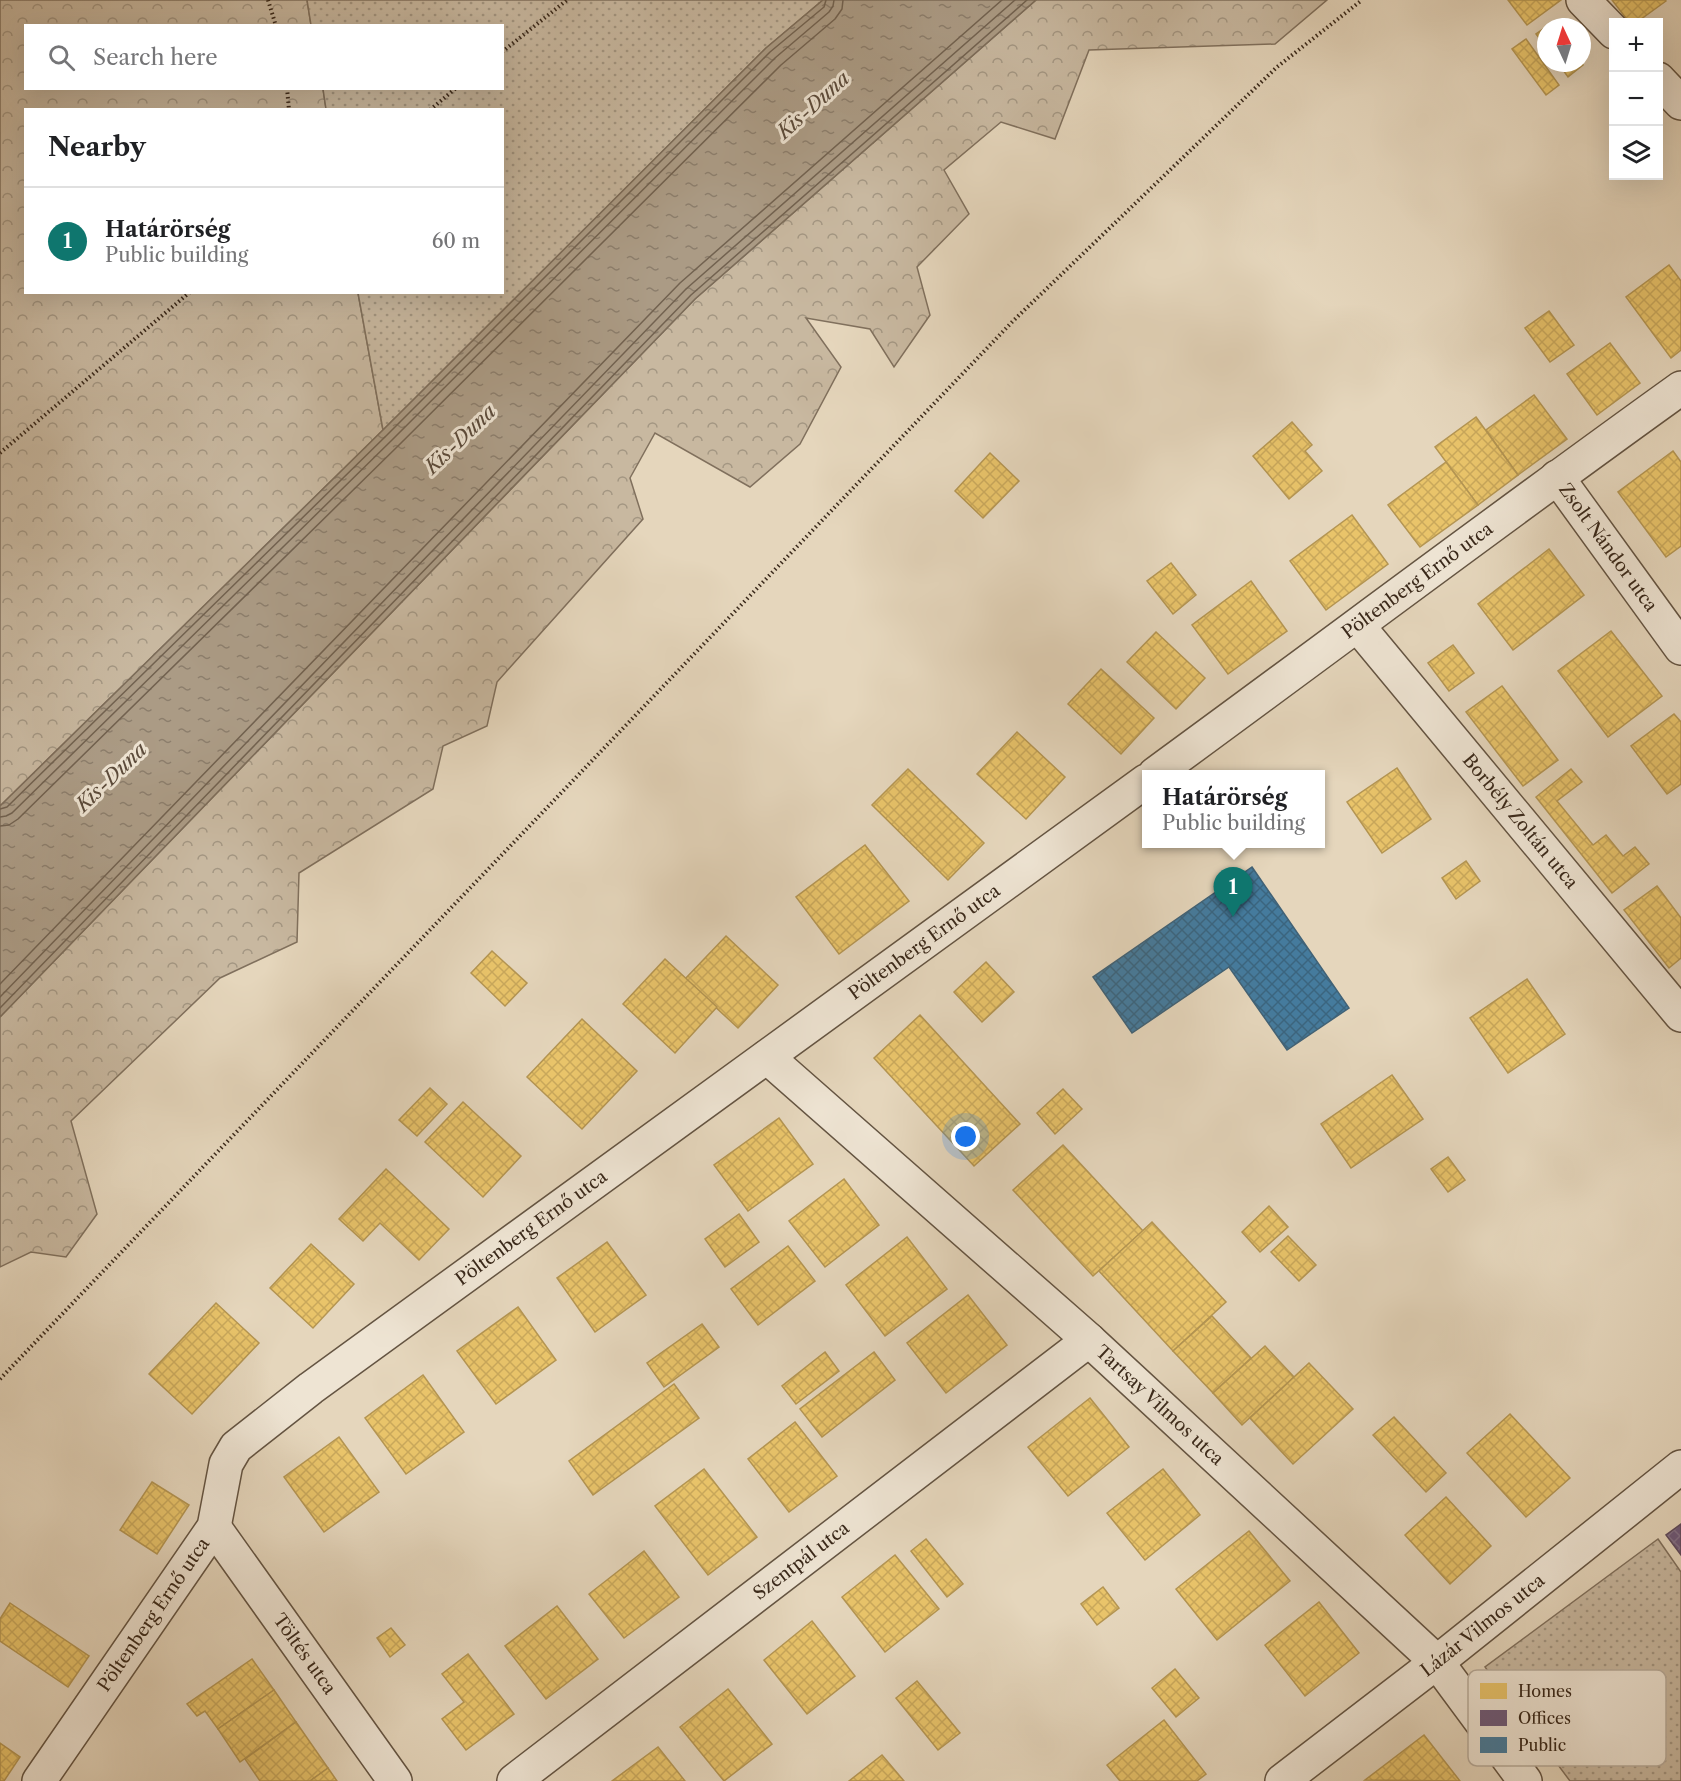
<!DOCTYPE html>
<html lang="en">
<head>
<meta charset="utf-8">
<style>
  :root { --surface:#fff; --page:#f6f6f6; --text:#202124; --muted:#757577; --line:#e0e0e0; --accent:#0f766e }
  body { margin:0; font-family:"Libre Caslon Text",serif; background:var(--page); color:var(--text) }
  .controls { position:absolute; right:18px; top:18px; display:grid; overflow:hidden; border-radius:0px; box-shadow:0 6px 24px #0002 }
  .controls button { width:54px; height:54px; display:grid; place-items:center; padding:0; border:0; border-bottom:2px solid var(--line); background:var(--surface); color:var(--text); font:30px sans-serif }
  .compass { position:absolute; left:1537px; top:18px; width:54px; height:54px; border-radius:50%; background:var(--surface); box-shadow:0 6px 24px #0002; rotate:356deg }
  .you { position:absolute; left:966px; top:1137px; width:21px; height:21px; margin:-15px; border:4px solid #fff; border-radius:50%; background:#1a73e8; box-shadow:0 0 0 9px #1a73e833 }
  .badge { display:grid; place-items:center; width:39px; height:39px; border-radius:50%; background:var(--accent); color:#fff; font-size:20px; font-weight:700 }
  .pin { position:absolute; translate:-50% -50px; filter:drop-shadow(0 2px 3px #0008) }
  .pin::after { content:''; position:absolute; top:32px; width:21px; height:18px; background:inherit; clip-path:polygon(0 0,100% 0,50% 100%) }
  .popup { position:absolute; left:1142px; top:770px; width:183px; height:78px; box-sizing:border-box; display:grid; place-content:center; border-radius:0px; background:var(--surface); filter:drop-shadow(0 2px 4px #0005); font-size:20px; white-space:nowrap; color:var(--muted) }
  .popup b { font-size:22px; color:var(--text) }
  .popup::after { content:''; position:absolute; left:50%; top:100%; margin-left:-12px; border:12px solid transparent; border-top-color:var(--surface) }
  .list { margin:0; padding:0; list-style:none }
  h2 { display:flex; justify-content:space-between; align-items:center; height:78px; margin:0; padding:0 24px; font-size:26px }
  h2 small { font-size:20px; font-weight:400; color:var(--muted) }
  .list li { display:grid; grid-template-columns:39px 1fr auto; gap:18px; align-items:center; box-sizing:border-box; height:108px; padding:0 24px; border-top:2px solid var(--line) }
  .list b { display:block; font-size:22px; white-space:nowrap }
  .list p { margin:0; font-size:20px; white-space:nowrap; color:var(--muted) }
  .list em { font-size:20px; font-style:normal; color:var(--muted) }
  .icon { flex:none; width:33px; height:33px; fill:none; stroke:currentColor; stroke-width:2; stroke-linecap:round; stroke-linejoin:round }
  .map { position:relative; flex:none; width:1681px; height:1781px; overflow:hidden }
  .search { position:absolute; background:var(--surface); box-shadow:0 6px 24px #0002; left:24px; top:24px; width:480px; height:66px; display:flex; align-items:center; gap:15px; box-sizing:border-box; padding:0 21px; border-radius:0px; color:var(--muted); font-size:22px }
  .panel { position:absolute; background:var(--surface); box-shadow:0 6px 24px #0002; left:24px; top:108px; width:480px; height:186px; border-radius:0px }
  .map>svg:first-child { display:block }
</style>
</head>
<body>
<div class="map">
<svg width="1681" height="1781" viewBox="0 0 1681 1781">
  <defs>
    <pattern id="forest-crowns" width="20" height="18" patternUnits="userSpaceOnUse" patternTransform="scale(1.5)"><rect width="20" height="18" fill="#c8b8a0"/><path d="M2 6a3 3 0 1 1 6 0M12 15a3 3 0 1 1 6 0" fill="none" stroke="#a39682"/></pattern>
    <pattern id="park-dots" width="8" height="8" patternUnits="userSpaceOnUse" patternTransform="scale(1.5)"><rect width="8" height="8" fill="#c8b8a0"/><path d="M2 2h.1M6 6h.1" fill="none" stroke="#a39682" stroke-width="1.8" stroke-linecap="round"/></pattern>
    <pattern id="water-ripples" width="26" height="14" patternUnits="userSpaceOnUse" patternTransform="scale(1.5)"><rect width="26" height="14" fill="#ab9b85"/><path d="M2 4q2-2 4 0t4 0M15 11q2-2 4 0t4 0" fill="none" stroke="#8c7e6c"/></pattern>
    <pattern id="homes-cross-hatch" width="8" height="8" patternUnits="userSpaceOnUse" patternTransform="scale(1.5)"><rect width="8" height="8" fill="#e9c46a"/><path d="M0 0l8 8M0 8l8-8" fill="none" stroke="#c9a85b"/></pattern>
    <pattern id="offices-cross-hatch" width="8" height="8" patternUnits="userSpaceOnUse" patternTransform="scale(1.5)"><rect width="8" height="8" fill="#6d597a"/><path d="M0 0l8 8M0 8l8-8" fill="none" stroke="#83728a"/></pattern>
    <pattern id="public-cross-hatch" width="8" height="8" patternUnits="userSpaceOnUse" patternTransform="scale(1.5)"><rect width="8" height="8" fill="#457b9d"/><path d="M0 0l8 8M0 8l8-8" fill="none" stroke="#3b657f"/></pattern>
  </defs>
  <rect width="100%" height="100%" fill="#e5d6bc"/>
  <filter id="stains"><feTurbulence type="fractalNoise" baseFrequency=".00333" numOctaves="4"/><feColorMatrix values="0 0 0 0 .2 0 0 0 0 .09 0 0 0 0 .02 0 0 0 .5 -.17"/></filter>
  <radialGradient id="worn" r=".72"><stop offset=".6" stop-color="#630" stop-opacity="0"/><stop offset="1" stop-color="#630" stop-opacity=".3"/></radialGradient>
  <g fill="url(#forest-crowns)" stroke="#80705d" stroke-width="1.5">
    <path d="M0 0H307L311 25 26 26V88L323 89 326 109 26 110V292L358 293 383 430 0 806Z"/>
    <path d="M1036 0H1327L1275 44 1089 50 1055 139 1001 122 944 170 969 214 917 267 930 315 894 367 870 329 806 318 841 367 800 444 750 487 655 433 630 478 643 519 497 682 487 726 443 746 433 789 299 873 297 942 220 978 71 1121 97 1214 66 1257 31 1252 0 1267V1017L695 299Z"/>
  </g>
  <g fill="url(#park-dots)" stroke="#80705d" stroke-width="1.5">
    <path d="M307 0H823L766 48 383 430 358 293 502 292V110L326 109 323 89 502 88V26L311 25Z"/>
    <path d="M1658 1539 1681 1572V1781H1570L1485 1667Z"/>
  </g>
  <path fill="url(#water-ripples)" stroke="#7d6d5a" stroke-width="1.5" d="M823 0H1036L695 299 0 1017V806L383 430 766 48Z"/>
  <g fill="url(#homes-cross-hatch)" stroke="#b49552" stroke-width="1.5">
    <path d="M1508 0H1561L1527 25Z"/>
    <path d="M1612 0H1665L1666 1 1637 22H1629Z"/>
    <path d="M1546 27V47L1536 34Z"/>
    <path d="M1526 39 1559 85 1546 95 1512 49Z"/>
    <path d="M1558 63H1581L1583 65 1568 77Z"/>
    <path d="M1669 265 1681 281V350L1671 358 1626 297Z"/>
    <path d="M1549 311 1574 345 1550 362 1525 328Z"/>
    <path d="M1610 343 1640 383 1597 415 1567 374Z"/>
    <path d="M1534 395 1567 439 1518 475 1486 430Z"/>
    <path d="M1476 417 1518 475 1478 505 1435 447Z"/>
    <path d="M1292 422 1312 445 1305 451 1322 471 1289 499 1253 456Z"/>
    <path d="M1673 451 1681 462V546L1666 557 1618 492Z"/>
    <path d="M990 453 1019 481 983 518 955 491Z"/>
    <path d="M1446 462 1478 505 1420 547 1388 505Z"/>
    <path d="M1352 515 1388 564 1326 610 1290 561Z"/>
    <path d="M1549 549 1584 595 1513 650 1478 604Z"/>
    <path d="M1171 563 1196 595 1173 614 1147 581Z"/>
    <path d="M1251 581 1287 631 1228 674 1192 625Z"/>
    <path d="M1611 631 1662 696 1608 737 1558 671Z"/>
    <path d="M1156 632 1205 678 1176 709 1127 662Z"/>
    <path d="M1453 645 1474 673 1449 691 1428 663Z"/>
    <path d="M1101 669 1154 718 1121 754 1068 704Z"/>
    <path d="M1502 686 1558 760 1523 786 1466 712Z"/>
    <path d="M1674 714 1681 722V784L1667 794 1631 746Z"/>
    <path d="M1017 732 1065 777 1026 819 977 774Z"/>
    <path d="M1397 768 1431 819 1382 853 1347 802Z"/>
    <path d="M908 769 984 843 948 880 872 805Z"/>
    <path d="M1571 769 1582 782 1557 801 1593 845 1606 835 1623 856 1635 847 1649 864 1612 893 1536 797Z"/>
    <path d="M865 845 909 901 839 954 796 897Z"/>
    <path d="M1466 861 1480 881 1456 899 1442 878Z"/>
    <path d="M1657 886 1681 918V958L1669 968 1624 910Z"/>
    <path d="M726 936 778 985 738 1028 685 979Z"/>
    <path d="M492 951 527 983 505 1006 471 973Z"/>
    <path d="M665 959 717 1007 675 1053 623 1004Z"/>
    <path d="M986 962 1014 992 982 1022 954 992Z"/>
    <path d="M1527 979 1565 1034 1508 1073 1470 1018Z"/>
    <path d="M920 1015 1020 1124 974 1166 874 1058Z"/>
    <path d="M582 1019 637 1071 582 1129 527 1077Z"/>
    <path d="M1392 1075 1423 1119 1351 1168 1321 1124Z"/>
    <path d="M430 1088 447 1104 417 1136 399 1120Z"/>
    <path d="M1063 1089 1082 1109 1055 1134 1037 1113Z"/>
    <path d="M463 1102 521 1156 483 1197 425 1142Z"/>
    <path d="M779 1118 813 1164 748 1211 714 1165Z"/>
    <path d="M1063 1145 1143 1231 1093 1276 1013 1190Z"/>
    <path d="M1448 1157 1465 1180 1448 1192 1431 1169Z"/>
    <path d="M386 1169 449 1229 419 1260 380 1223 363 1241 339 1219Z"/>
    <path d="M844 1179 879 1225 825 1267 789 1221Z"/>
    <path d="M1269 1206 1288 1227 1260 1252 1242 1232Z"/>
    <path d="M739 1214 759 1242 725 1267 705 1239Z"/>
    <path d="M1152 1222 1226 1302 1173 1351 1099 1271Z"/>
    <path d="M1288 1236 1316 1265 1299 1281 1271 1252Z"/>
    <path d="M907 1237 947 1289 885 1336 846 1285Z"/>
    <path d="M607 1242 646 1295 595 1332 557 1278Z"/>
    <path d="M311 1244 354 1284 313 1328 270 1288Z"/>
    <path d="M788 1246 815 1281 758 1325 731 1289Z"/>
    <path d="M968 1295 1007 1345 946 1393 907 1343Z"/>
    <path d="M216 1303 259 1343 192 1414 149 1374Z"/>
    <path d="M518 1307 556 1360 496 1404 457 1351Z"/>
    <path d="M1212 1316 1251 1358 1213 1393 1173 1351Z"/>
    <path d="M702 1324 719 1347 664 1387 647 1363Z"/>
    <path d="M1265 1346 1294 1377 1242 1425 1213 1393Z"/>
    <path d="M825 1352 839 1371 796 1404 782 1386Z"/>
    <path d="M874 1352 895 1380 822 1437 800 1409Z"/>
    <path d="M1309 1363 1353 1409 1293 1464 1250 1418Z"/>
    <path d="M423 1375 464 1432 406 1474 365 1418Z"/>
    <path d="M674 1384 699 1418 593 1495 569 1461Z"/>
    <path d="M1090 1398 1129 1447 1068 1496 1028 1447Z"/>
    <path d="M1510 1414 1570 1478 1526 1517 1467 1453Z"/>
    <path d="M1394 1417 1446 1473 1426 1492 1373 1435Z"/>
    <path d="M795 1422 837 1476 789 1512 748 1459Z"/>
    <path d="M339 1437 379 1492 324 1532 284 1477Z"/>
    <path d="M704 1469 757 1537 708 1575 655 1506Z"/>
    <path d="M1163 1469 1200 1515 1145 1560 1107 1513Z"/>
    <path d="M152 1482 189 1505 157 1554 120 1530Z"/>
    <path d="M1446 1497 1491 1546 1450 1584 1405 1535Z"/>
    <path d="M1249 1531 1290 1581 1217 1640 1176 1589Z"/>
    <path d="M926 1539 963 1584 947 1597 911 1551Z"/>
    <path d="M644 1551 679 1597 624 1638 589 1594Z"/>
    <path d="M895 1555 939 1609 885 1652 842 1597Z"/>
    <path d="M1103 1587 1119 1608 1097 1625 1081 1604Z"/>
    <path d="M1319 1602 1359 1653 1305 1696 1265 1645Z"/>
    <path d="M10 1603 89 1656 68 1687 0 1641V1619Z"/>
    <path d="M557 1606 598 1659 546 1699 505 1646Z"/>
    <path d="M812 1621 855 1676 807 1714 764 1660Z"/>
    <path d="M391 1628 405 1645 390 1657 377 1638Z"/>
    <path d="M468 1654 514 1714 466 1750 442 1719 464 1702 442 1674Z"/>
    <path d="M252 1659 274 1690 218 1729 205 1711 197 1716 187 1704Z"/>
    <path d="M1175 1669 1199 1698 1176 1717 1152 1688Z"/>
    <path d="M917 1681 960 1733 938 1750 896 1698Z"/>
    <path d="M728 1689 772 1744 724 1781 680 1727Z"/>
    <path d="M274 1690 296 1722 240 1762 218 1729Z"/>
    <path d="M1164 1720 1206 1774 1197 1781H1120L1107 1765Z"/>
    <path d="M296 1722 328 1768 310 1781H260L245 1759Z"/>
    <path d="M1424 1735 1460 1781 1365 1780Z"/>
    <path d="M0 1743 20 1757 4 1781H0Z"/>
    <path d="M658 1747 685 1781H612Z"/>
    <path d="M882 1755 904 1781H849Z"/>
    <path d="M328 1768 337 1781H310Z"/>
  </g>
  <path fill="url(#offices-cross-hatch)" stroke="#5d4a5d" stroke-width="1.5" d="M1681 1524V1555L1666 1535Z"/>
  <path fill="url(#public-cross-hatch)" stroke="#416276" stroke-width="1.5" d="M1252 867 1349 1008 1287 1050 1229 967 1132 1033 1093 977Z"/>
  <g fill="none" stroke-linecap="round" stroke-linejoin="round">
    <g stroke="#726250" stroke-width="1.5">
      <path d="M0 809 7 807 387 435 770 52 824 7 826 0"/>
      <path d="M0 817 6 816 12 813 392 440 775 58 829 12 833 6 834 0"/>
      <path d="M0 826 9 825 18 819 398 446 781 65 835 19 842 9 843 0"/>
      <path d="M0 984 680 283 1002 0"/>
      <path d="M0 997 686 289 1015 0"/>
      <path d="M0 1008 691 295 1027 0"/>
    </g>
    <g stroke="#645442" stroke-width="36">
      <g id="street">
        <path d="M1583 0 1614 32"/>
        <path d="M1658 79 1681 103"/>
        <path id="s1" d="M1557 477 1681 648"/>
        <path id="s2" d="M1358 626 1681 1015"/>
        <path id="s3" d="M1155 774C1330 646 1504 515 1681 388"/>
        <path id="s4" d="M767 1057 1089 1340 1437 1662 1525 1781"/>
        <path id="s5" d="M214 1527 395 1781"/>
        <path id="s6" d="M39 1781 214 1527 226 1464 236 1447 311 1388 1146 781"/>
        <path id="s7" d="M514 1781 1089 1340"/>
        <path id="s8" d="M1282 1781 1437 1662 1681 1467"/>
      </g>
    </g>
    <g stroke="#39281a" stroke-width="4" stroke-dasharray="1.5 3" stroke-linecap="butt">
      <path d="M268 0 276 26"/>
      <path d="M502 52 567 0"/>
      <path d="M287 88 289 110"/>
      <path d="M430 110 456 88"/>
      <path d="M0 453 190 292"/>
      <path d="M0 1379 1013 321 1277 67 1362 0"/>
    </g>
    <use href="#street" stroke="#eee4d3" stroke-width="33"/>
  </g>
  <g text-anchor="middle" stroke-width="6" stroke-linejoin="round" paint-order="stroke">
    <g font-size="18" fill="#39281a" stroke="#eee4d3">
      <text dy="6" stroke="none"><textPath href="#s1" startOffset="87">Zsolt Nándor utca</textPath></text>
      <text dy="6" stroke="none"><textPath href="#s3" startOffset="326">Pöltenberg Ernő utca</textPath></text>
      <text dy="6" stroke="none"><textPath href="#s2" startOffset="254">Borbély Zoltán utca</textPath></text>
      <text dy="6" stroke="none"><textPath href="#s6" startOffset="1246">Pöltenberg Ernő utca</textPath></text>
      <text dy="6" stroke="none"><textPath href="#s6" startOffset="760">Pöltenberg Ernő utca</textPath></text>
      <text dy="6" stroke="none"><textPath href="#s4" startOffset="525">Tartsay Vilmos utca</textPath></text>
      <text dy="6" stroke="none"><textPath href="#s7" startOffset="362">Szentpál utca</textPath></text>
      <text dy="6" stroke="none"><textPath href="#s6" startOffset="202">Pöltenberg Ernő utca</textPath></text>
      <text dy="6" stroke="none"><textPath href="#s8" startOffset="254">Lázár Vilmos utca</textPath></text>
      <text dy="6" stroke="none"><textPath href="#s5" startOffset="156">Töltés utca</textPath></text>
    </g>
    <g font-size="20" font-style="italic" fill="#5b4a3a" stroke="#eee4d3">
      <text transform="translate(813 105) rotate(-42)" y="7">Kis-Duna</text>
      <text transform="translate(460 439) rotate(-44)" y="7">Kis-Duna</text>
      <text transform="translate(111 777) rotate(-44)" y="7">Kis-Duna</text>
    </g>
  </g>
  <rect x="1468" y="1670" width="198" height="96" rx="9" fill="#eee4d3" stroke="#b8ac9c" stroke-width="1.5"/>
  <rect x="1480" y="1683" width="27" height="16" fill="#e9c46a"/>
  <rect x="1480" y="1710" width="27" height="16" fill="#6d597a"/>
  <rect x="1480" y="1737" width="27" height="16" fill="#457b9d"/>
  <g font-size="16" fill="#39281a">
    <text x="1518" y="1697">Homes</text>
    <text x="1518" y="1724">Offices</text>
    <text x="1518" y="1751">Public</text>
  </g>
  <rect width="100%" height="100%" filter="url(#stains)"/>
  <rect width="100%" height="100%" fill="url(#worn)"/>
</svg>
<div class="controls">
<button>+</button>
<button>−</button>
<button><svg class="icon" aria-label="layers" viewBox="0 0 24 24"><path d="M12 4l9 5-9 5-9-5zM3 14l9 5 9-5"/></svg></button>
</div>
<svg class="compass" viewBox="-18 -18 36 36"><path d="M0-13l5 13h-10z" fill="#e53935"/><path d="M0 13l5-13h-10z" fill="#757577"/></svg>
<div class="you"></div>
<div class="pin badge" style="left:1233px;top:917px">1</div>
<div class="popup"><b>Határörség</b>Public building</div>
<div class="search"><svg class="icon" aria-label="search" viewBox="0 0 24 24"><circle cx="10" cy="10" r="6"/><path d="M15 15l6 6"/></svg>Search here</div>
<section class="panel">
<h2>Nearby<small></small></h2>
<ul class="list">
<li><span class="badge">1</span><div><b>Határörség</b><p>Public building</p></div><em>60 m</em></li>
</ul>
</section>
</div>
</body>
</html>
